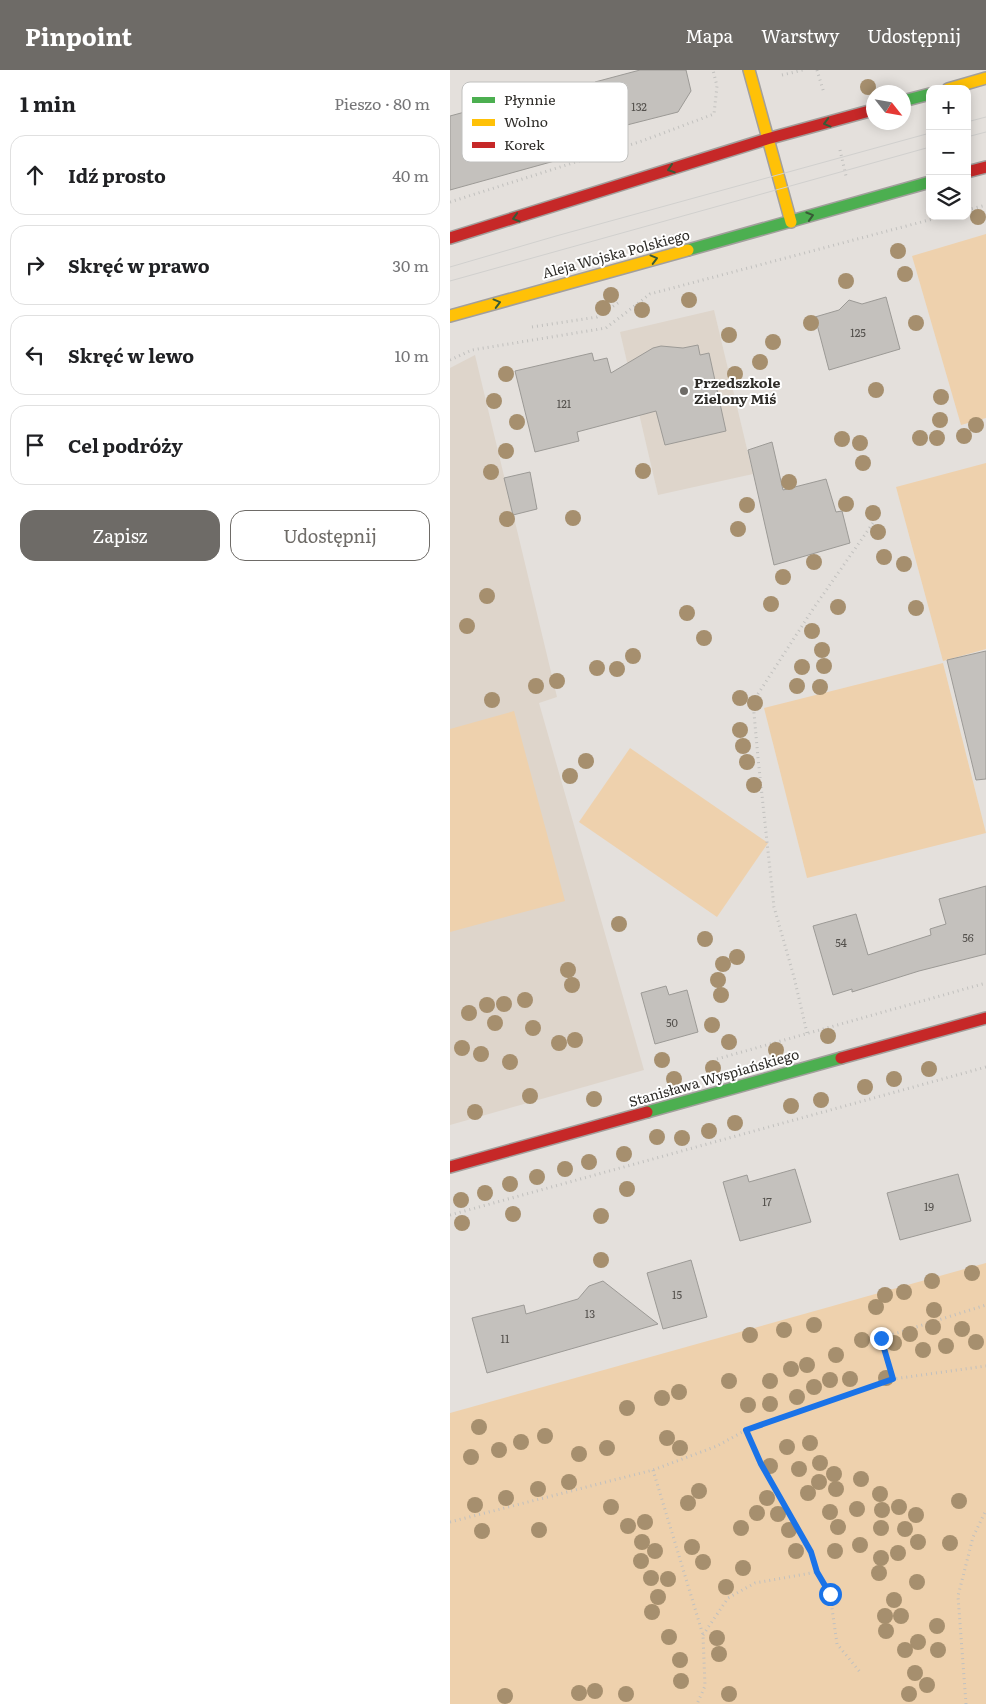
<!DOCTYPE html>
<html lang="pl">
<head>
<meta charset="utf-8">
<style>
  :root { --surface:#fff; --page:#f6f6f6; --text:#202124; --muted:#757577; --line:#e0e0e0; --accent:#6e6b67 }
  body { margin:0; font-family:Literata,serif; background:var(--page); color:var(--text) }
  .controls { position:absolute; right:15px; top:15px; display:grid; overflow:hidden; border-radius:10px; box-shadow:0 2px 12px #0003 }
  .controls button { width:45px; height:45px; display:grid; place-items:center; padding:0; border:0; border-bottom:1px solid var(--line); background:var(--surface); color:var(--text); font:25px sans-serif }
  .compass { position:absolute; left:416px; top:15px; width:45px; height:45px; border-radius:50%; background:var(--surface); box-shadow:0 2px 12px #0003; rotate:121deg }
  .stop { position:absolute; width:15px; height:15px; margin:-11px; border:4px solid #1a73e8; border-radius:50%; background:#fff }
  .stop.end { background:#1a73e8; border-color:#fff; box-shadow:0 1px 5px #0008 }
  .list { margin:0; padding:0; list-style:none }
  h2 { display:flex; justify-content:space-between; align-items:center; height:65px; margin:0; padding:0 20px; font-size:21px }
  h2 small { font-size:16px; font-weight:400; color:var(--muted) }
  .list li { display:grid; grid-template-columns:32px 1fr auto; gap:15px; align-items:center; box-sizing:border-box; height:80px; margin:0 10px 10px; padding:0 10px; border:1px solid var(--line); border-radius:15px }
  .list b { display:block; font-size:19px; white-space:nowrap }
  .list em { font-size:16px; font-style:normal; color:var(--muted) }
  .actions { display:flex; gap:10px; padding:15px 20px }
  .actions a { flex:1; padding:11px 0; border:1px solid var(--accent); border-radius:15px; text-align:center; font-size:18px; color:var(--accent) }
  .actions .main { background:var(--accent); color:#fff }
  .icon { flex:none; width:28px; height:28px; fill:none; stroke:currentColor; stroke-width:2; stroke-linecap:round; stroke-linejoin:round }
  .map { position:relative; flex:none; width:536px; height:1634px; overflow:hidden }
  header { display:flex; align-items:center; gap:30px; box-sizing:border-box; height:70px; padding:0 25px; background:var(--accent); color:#fff }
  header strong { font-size:24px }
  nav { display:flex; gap:28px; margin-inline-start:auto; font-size:18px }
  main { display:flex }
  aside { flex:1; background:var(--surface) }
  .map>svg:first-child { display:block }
</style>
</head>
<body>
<header>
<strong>Pinpoint</strong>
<nav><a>Mapa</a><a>Warstwy</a><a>Udostępnij</a></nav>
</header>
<main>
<aside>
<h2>1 min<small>Pieszo · 80 m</small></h2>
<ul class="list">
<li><svg class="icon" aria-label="ahead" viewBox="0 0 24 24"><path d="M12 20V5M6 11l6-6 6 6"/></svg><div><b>Idź prosto</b></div><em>40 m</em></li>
<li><svg class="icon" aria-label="right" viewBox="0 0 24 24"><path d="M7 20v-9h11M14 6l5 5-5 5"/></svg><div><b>Skręć w prawo</b></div><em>30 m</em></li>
<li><svg class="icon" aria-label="left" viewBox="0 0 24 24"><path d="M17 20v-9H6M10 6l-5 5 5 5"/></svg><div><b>Skręć w lewo</b></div><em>10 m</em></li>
<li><svg class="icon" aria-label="arrive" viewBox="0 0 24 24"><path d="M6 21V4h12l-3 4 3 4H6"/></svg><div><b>Cel podróży</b></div></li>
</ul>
<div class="actions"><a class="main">Zapisz</a><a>Udostępnij</a></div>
</aside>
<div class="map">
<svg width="536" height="1634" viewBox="0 0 536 1634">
  <rect width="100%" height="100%" fill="#e4e0dc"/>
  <g fill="#ded5cb">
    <path d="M264 240 303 404 208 425 170 262Z"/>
    <path d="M25 285 107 627 89 633 194 1000 0 1055V298Z"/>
  </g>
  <g fill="#eed1ad">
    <path d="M536 164V348L511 355 462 186Z"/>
    <path d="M536 393V579L493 591 446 417Z"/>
    <path d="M493 593 536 763 357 808 314 638Z"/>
    <path d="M64 641 115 831 0 862V659Z"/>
    <path d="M180 678 318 773 267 847 129 752Z"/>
    <path d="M536 1193V1634H0V1343Z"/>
  </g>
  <g fill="#c4c1bd" stroke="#9c9a96">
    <path d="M190 0H236L241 21 228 42 169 57 173 72 0 120V46L44 34 45 41 55 38 58 48 148 23 145 12Z"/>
    <path d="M436 227 450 279 379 300 365 247 389 240 399 230 412 234Z"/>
    <path d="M248 275 250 285 259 283 276 361 215 375 206 341 127 362 129 371 85 382 65 301 142 283 144 291 157 288 161 303 203 278 211 276 233 278Z"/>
    <path d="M322 372 333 420 376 409 386 442 392 441 400 473 324 495 298 380Z"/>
    <path d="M80 402 87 439 63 445 54 408Z"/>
    <path d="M536 581V709L526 710 497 590Z"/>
    <path d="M536 816V884L469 901 402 922V919L383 925 363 856 406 844 418 885 481 865 480 859 496 854 489 829Z"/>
    <path d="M216 916 219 925 237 920 248 962 205 974 191 923Z"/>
    <path d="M345 1099 361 1152 290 1171 273 1112 297 1105 299 1112Z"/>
    <path d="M508 1104 521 1151 450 1170 437 1123Z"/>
    <path d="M241 1190 257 1247 213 1259 197 1203Z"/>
    <path d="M153 1211 208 1254 37 1303 22 1248 74 1235 76 1244 128 1229 139 1216Z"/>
  </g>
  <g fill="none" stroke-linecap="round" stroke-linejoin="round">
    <g stroke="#a29f9c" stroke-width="14">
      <g id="fast">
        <path d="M453 31 480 24"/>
        <path d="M238 180 480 112"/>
        <path d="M197 1042 391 988"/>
      </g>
    </g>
    <g stroke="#a29f9c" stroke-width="14">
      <g id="slow">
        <path d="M299 0 341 152"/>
        <path d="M498 19 536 8"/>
        <path d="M0 246 238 180"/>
      </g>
    </g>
    <g stroke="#a29f9c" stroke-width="14">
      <g id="jam">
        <path d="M517 102 536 97"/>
        <path d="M0 168 317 69 423 40"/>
        <path d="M391 988 536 948"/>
        <path d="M0 1097 197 1042"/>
      </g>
    </g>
    <g stroke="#c1c0be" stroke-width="3" stroke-dasharray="1 4" stroke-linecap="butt">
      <path d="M367 0 374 23"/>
      <path d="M332 5 353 0"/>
      <path d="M390 80 396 106"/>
      <path d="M0 132 192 71 264 44 267 16 263 0"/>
      <path d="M517 140 536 135"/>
      <path d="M82 257 147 247 171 231"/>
      <path d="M0 290 22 280 156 258 200 224 494 146"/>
      <path d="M357 963 344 907 324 837 308 688 304 643 306 627 363 539 423 453"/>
      <path d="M267 989 536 913"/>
      <path d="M0 1145 536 997"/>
      <path d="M443 1309 431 1268 536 1235"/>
      <path d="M203 1400 253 1565 255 1616 247 1634"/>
      <path d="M0 1452 203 1400 267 1376 296 1360 443 1309 536 1296"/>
      <path d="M367 1502 380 1524 387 1574 410 1602"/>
      <path d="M253 1565 278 1528 305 1513 367 1502 361 1482 311 1394 296 1360"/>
      <path d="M516 1634 508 1526 523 1467 536 1440"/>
    </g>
    <use href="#fast" stroke="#4caf50" stroke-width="11"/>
    <use href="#slow" stroke="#ffc107" stroke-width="11"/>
    <use href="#jam" stroke="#c62828" stroke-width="11"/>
    <g stroke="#d1d0ce" stroke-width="1">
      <path d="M517 52 536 47"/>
      <path d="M517 67 536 62"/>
      <path d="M0 197 106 166 480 63"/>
      <path d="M0 211 480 77"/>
    </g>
  </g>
  <g fill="#a68f6e">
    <circle cx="418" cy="17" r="8"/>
    <circle cx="528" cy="147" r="8"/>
    <circle cx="448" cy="181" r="8"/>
    <circle cx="455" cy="204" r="8"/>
    <circle cx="396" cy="211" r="8"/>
    <circle cx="161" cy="225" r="8"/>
    <circle cx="239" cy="230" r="8"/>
    <circle cx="153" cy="238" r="8"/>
    <circle cx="192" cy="240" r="8"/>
    <circle cx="361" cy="253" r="8"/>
    <circle cx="466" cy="253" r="8"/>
    <circle cx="279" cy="265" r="8"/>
    <circle cx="323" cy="272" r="8"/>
    <circle cx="310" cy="292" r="8"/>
    <circle cx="56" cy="304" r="8"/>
    <circle cx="285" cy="304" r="8"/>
    <circle cx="426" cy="320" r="8"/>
    <circle cx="491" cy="327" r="8"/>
    <circle cx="44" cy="331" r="8"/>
    <circle cx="490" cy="350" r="8"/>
    <circle cx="67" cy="352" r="8"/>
    <circle cx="526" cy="355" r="8"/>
    <circle cx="514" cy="366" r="8"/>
    <circle cx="470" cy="368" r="8"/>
    <circle cx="487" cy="368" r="8"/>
    <circle cx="392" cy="369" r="8"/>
    <circle cx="410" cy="373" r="8"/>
    <circle cx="56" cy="381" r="8"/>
    <circle cx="413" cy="393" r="8"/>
    <circle cx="193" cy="401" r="8"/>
    <circle cx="41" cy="402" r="8"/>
    <circle cx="339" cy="412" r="8"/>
    <circle cx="396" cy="434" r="8"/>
    <circle cx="297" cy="435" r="8"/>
    <circle cx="423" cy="443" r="8"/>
    <circle cx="123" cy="448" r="8"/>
    <circle cx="57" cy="449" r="8"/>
    <circle cx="288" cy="459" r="8"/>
    <circle cx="428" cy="462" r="8"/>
    <circle cx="434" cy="487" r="8"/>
    <circle cx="364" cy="492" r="8"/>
    <circle cx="454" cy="494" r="8"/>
    <circle cx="333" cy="507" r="8"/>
    <circle cx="37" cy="526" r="8"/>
    <circle cx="321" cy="534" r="8"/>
    <circle cx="388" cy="537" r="8"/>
    <circle cx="466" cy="538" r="8"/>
    <circle cx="237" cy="543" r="8"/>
    <circle cx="17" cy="556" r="8"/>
    <circle cx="362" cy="561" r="8"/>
    <circle cx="254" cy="568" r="8"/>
    <circle cx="372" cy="580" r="8"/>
    <circle cx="183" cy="586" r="8"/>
    <circle cx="374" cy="596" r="8"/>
    <circle cx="352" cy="597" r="8"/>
    <circle cx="147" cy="598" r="8"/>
    <circle cx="167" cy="599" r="8"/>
    <circle cx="107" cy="611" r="8"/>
    <circle cx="86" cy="616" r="8"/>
    <circle cx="347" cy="616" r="8"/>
    <circle cx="370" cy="617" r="8"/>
    <circle cx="290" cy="628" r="8"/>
    <circle cx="42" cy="630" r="8"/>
    <circle cx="305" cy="633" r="8"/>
    <circle cx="290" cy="660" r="8"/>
    <circle cx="293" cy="676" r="8"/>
    <circle cx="136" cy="691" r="8"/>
    <circle cx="297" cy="692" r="8"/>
    <circle cx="120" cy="706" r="8"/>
    <circle cx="304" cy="715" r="8"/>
    <circle cx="169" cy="854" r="8"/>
    <circle cx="255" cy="869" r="8"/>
    <circle cx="287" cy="887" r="8"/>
    <circle cx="273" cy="894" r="8"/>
    <circle cx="118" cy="900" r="8"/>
    <circle cx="268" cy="910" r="8"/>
    <circle cx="122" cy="915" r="8"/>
    <circle cx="271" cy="925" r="8"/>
    <circle cx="75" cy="930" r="8"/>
    <circle cx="54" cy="934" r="8"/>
    <circle cx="37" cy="935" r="8"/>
    <circle cx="19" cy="943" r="8"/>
    <circle cx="45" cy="953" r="8"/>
    <circle cx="262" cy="955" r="8"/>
    <circle cx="83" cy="958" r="8"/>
    <circle cx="378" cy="966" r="8"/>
    <circle cx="125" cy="970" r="8"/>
    <circle cx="279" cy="972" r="8"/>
    <circle cx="109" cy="973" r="8"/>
    <circle cx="12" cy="978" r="8"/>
    <circle cx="326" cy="980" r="8"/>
    <circle cx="31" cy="984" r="8"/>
    <circle cx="212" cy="990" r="8"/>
    <circle cx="60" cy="992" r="8"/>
    <circle cx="263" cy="998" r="8"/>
    <circle cx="479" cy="999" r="8"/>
    <circle cx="224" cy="1009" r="8"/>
    <circle cx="444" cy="1009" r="8"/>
    <circle cx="415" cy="1017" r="8"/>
    <circle cx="80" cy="1026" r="8"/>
    <circle cx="144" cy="1029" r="8"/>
    <circle cx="371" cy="1030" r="8"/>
    <circle cx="341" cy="1036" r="8"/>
    <circle cx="25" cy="1042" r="8"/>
    <circle cx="285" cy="1053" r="8"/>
    <circle cx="259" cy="1061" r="8"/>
    <circle cx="207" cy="1067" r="8"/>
    <circle cx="232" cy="1068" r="8"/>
    <circle cx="174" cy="1084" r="8"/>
    <circle cx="139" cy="1092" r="8"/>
    <circle cx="115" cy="1099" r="8"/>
    <circle cx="87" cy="1107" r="8"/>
    <circle cx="60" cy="1114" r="8"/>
    <circle cx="177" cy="1119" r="8"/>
    <circle cx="35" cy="1123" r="8"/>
    <circle cx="11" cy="1130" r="8"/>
    <circle cx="63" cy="1144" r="8"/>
    <circle cx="151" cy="1146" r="8"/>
    <circle cx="12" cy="1153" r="8"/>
    <circle cx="151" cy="1190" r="8"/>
    <circle cx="522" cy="1203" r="8"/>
    <circle cx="482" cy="1211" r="8"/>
    <circle cx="454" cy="1222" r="8"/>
    <circle cx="435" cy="1225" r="8"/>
    <circle cx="426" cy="1237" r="8"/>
    <circle cx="484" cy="1240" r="8"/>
    <circle cx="364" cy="1255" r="8"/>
    <circle cx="483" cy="1257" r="8"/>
    <circle cx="512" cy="1259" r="8"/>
    <circle cx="334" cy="1260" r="8"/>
    <circle cx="460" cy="1264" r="8"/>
    <circle cx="300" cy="1265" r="8"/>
    <circle cx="412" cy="1270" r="8"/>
    <circle cx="526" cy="1272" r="8"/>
    <circle cx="444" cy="1273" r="8"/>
    <circle cx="496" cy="1276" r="8"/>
    <circle cx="473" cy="1280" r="8"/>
    <circle cx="386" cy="1285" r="8"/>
    <circle cx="357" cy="1295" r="8"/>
    <circle cx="341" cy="1299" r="8"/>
    <circle cx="436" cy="1308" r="8"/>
    <circle cx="400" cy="1309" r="8"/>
    <circle cx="380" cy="1310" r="8"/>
    <circle cx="279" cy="1311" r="8"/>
    <circle cx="320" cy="1311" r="8"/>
    <circle cx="364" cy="1317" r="8"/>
    <circle cx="229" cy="1322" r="8"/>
    <circle cx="347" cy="1327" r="8"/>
    <circle cx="212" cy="1328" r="8"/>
    <circle cx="320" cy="1334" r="8"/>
    <circle cx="298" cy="1335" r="8"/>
    <circle cx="177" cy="1338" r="8"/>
    <circle cx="29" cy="1357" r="8"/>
    <circle cx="95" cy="1366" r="8"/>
    <circle cx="217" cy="1368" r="8"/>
    <circle cx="71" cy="1372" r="8"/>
    <circle cx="360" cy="1373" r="8"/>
    <circle cx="337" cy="1377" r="8"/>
    <circle cx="157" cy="1378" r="8"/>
    <circle cx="230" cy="1378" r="8"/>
    <circle cx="49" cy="1380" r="8"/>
    <circle cx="129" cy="1384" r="8"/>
    <circle cx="21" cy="1387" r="8"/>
    <circle cx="370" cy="1393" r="8"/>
    <circle cx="320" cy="1396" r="8"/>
    <circle cx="349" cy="1399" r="8"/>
    <circle cx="384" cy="1404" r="8"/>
    <circle cx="411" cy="1409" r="8"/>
    <circle cx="119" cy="1412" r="8"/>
    <circle cx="369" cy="1412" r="8"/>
    <circle cx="88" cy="1419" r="8"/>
    <circle cx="386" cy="1419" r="8"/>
    <circle cx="249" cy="1421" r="8"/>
    <circle cx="358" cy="1423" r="8"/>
    <circle cx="430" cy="1424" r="8"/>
    <circle cx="56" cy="1428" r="8"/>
    <circle cx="317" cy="1428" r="8"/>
    <circle cx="509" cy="1431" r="8"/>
    <circle cx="238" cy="1433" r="8"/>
    <circle cx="25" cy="1435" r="8"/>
    <circle cx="161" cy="1437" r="8"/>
    <circle cx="449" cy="1437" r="8"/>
    <circle cx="407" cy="1439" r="8"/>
    <circle cx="432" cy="1440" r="8"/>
    <circle cx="380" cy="1442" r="8"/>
    <circle cx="307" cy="1443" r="8"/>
    <circle cx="328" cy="1444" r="8"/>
    <circle cx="466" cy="1445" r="8"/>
    <circle cx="195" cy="1452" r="8"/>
    <circle cx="178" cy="1456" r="8"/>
    <circle cx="388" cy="1457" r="8"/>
    <circle cx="291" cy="1458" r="8"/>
    <circle cx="431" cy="1458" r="8"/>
    <circle cx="455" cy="1459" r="8"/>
    <circle cx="89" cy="1460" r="8"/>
    <circle cx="339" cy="1460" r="8"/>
    <circle cx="32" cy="1461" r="8"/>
    <circle cx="192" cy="1472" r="8"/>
    <circle cx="468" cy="1472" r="8"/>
    <circle cx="500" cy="1473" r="8"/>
    <circle cx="410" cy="1475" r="8"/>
    <circle cx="242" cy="1477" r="8"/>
    <circle cx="205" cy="1481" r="8"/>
    <circle cx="346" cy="1481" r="8"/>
    <circle cx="385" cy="1481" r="8"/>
    <circle cx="448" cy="1483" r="8"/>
    <circle cx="431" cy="1488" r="8"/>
    <circle cx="191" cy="1491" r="8"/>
    <circle cx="253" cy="1492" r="8"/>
    <circle cx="293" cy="1498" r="8"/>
    <circle cx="429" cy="1503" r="8"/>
    <circle cx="201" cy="1508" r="8"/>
    <circle cx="218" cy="1509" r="8"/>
    <circle cx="467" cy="1512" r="8"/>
    <circle cx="276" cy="1517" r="8"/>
    <circle cx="208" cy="1527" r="8"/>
    <circle cx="444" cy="1530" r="8"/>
    <circle cx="202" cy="1542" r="8"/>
    <circle cx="435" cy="1546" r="8"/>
    <circle cx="451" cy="1546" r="8"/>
    <circle cx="487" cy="1556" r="8"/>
    <circle cx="436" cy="1561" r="8"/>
    <circle cx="219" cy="1567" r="8"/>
    <circle cx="267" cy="1568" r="8"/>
    <circle cx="468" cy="1572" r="8"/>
    <circle cx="455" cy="1580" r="8"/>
    <circle cx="488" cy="1580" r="8"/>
    <circle cx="269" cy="1584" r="8"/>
    <circle cx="230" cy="1590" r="8"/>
    <circle cx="465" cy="1603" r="8"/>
    <circle cx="231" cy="1611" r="8"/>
    <circle cx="477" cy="1615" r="8"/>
    <circle cx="145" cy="1621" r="8"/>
    <circle cx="129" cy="1623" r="8"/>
    <circle cx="176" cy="1624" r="8"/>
    <circle cx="279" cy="1624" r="8"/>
    <circle cx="459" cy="1624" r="8"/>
    <circle cx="55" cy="1626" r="8"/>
  </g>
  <defs><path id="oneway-chevron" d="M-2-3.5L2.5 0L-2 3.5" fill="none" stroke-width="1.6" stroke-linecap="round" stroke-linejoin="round" transform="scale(1.25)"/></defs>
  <g stroke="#385a36">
    <use href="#oneway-chevron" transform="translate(377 53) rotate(165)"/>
    <use href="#oneway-chevron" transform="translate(221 99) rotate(162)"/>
    <use href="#oneway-chevron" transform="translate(360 146) rotate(-17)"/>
    <use href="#oneway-chevron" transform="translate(66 148) rotate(163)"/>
    <use href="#oneway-chevron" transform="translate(204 189) rotate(-15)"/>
    <use href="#oneway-chevron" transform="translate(47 233) rotate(-15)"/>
  </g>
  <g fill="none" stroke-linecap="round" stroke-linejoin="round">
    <path stroke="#1a73e8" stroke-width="6" d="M380 1524 367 1502 361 1482 311 1394 296 1360 443 1309 431 1268"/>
  </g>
  <circle fill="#6e6b67" stroke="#fff" stroke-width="2" cx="234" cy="321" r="5"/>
  <g text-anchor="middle" stroke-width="4" stroke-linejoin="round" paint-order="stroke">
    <g font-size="11" fill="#54514d">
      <text x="189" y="41">132</text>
      <text x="408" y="267">125</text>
      <text x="114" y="338">121</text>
      <text x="518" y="872">56</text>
      <text x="391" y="877">54</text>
      <text x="222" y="957">50</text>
      <text x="317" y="1136">17</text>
      <text x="479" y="1141">19</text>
      <text x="227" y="1229">15</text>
      <text x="140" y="1248">13</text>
      <text x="55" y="1273">11</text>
    </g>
    <g font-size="14" fill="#2e2c28" stroke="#fff">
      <text transform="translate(166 184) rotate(-15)" y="5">Aleja Wojska Polskiego</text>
      <text transform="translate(264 1008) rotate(-16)" y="5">Stanisława Wyspiańskiego</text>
    </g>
    <g font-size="14" font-weight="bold" fill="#2e2c28" stroke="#fff" text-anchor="start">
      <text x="244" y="318">Przedszkole<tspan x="244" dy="16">Zielony Miś</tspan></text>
    </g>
  </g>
  <rect x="12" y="12" width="166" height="80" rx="8" fill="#fff" stroke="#c0c0be" stroke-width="1"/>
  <rect x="22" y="27" width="23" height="6" fill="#4caf50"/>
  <rect x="22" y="49" width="23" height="7" fill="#ffc107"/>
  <rect x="22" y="72" width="23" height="6" fill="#c62828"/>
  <g font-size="14" fill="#2e2c28">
    <text x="54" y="35">Płynnie</text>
    <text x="54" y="57">Wolno</text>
    <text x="54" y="80">Korek</text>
  </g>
</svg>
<div class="controls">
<button>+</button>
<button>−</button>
<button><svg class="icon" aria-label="layers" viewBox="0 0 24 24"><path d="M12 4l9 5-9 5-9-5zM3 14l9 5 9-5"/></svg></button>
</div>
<svg class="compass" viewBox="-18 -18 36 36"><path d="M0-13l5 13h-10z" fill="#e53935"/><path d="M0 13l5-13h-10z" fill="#757577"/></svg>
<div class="stop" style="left:380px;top:1524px"></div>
<div class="stop end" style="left:431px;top:1268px"></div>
</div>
</main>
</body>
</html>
